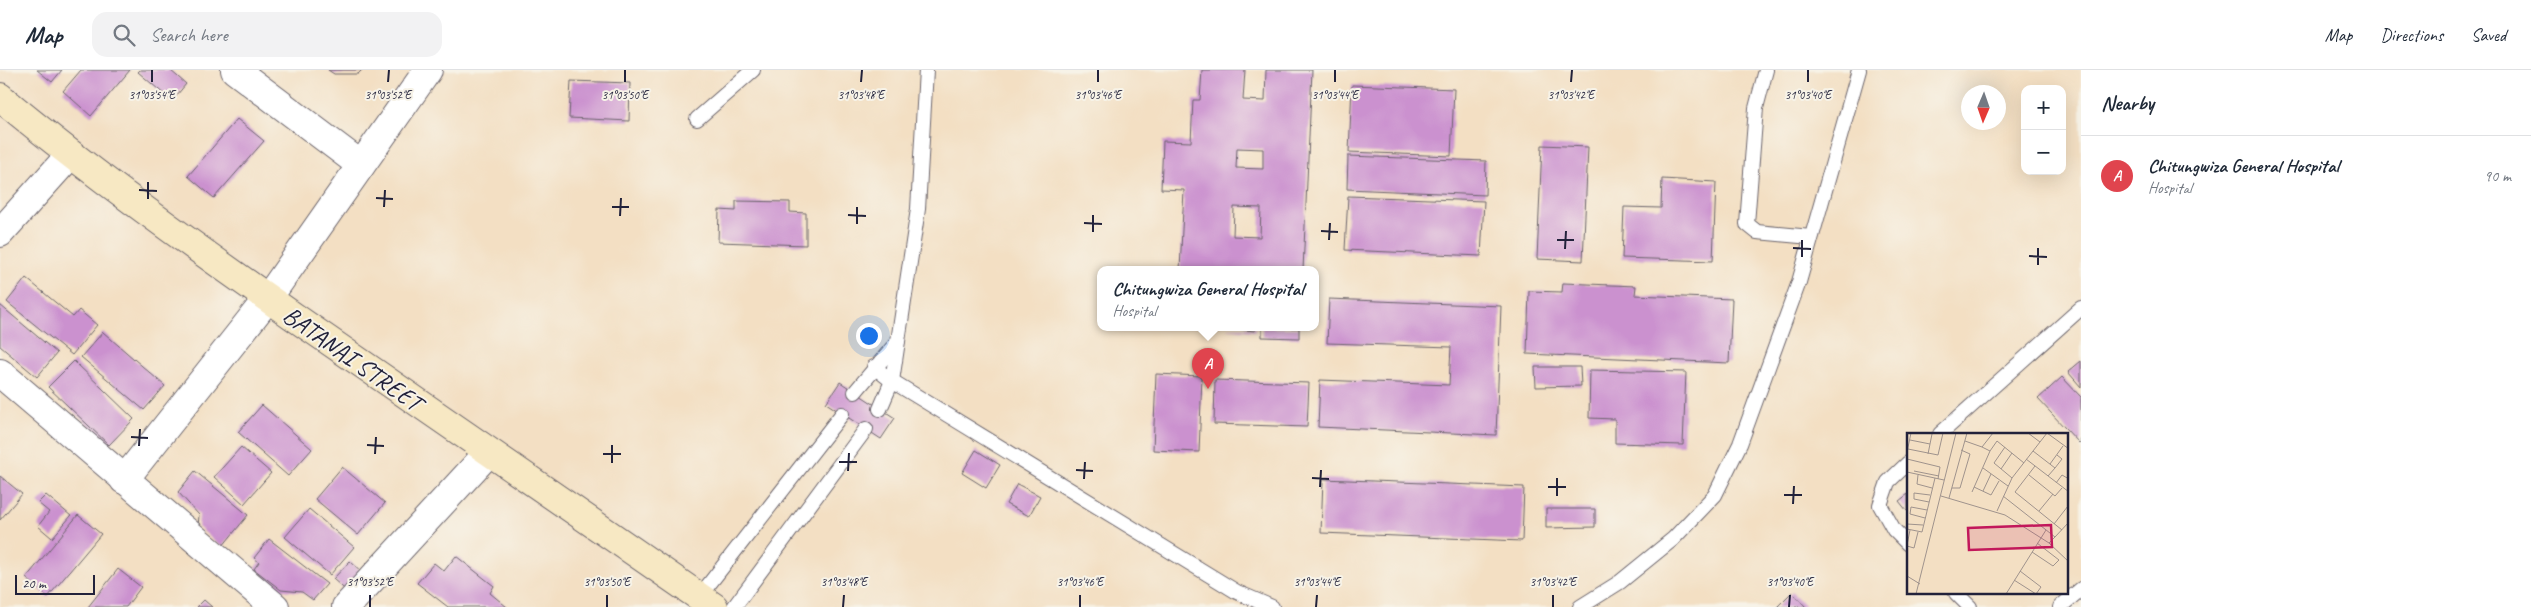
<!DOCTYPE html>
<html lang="en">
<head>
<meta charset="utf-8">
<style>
  :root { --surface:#fff; --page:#f2f2f3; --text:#1f2937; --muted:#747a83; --line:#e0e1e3; --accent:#d93025 }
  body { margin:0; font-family:Caveat,sans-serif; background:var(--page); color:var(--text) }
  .controls { position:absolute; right:15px; top:15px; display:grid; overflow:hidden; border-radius:10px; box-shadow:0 5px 20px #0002 }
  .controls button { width:45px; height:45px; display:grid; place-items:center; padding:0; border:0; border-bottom:1px solid var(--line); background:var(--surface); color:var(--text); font:25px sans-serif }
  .compass { position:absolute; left:1961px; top:15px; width:45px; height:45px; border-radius:50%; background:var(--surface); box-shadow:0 5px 20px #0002; rotate:182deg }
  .scale { position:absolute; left:15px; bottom:12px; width:80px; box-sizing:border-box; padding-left:5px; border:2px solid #22223b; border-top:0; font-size:14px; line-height:18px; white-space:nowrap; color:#22223b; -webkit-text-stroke:4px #f7f3e8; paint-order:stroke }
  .you { position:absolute; left:868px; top:265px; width:18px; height:18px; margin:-12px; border:4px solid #fff; border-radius:50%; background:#1a73e8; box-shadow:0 0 0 8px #1a73e833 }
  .badge { display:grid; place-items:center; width:32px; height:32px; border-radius:50%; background:var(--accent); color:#fff; font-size:16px; font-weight:700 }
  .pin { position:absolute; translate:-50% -41px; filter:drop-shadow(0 1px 2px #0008) }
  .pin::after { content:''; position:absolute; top:26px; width:18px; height:15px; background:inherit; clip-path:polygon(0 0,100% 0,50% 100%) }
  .popup { position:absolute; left:1097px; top:196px; width:222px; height:65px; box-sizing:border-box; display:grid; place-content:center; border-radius:10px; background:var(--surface); filter:drop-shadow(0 1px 4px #0005); font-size:16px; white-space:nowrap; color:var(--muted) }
  .popup b { font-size:19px; color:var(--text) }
  .popup::after { content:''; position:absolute; left:50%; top:100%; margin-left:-10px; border:10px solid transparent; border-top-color:var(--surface) }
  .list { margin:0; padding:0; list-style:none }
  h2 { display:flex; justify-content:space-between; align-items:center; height:65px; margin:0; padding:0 20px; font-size:21px }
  h2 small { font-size:16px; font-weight:400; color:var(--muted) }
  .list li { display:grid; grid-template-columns:32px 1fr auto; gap:15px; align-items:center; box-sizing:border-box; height:80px; padding:0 20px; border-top:1px solid var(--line) }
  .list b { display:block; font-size:19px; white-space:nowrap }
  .list p { margin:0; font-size:16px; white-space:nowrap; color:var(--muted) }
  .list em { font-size:16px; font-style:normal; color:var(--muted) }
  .icon { flex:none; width:28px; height:28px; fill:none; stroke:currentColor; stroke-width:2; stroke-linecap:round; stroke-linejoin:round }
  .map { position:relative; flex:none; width:2081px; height:537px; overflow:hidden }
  header { display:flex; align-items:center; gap:30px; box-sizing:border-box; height:70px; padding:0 25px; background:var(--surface); border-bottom:1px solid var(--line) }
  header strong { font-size:24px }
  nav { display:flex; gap:28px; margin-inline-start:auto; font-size:18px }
  .search { width:350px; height:45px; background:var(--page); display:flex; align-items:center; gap:12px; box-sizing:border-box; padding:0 18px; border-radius:15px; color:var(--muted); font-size:19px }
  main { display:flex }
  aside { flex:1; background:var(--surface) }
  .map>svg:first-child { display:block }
</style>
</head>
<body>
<header>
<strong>Map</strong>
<div class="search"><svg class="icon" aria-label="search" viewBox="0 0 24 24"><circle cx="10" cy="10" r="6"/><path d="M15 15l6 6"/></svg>Search here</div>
<nav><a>Map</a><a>Directions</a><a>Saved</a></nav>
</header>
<main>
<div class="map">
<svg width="2081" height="537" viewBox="0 0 2081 537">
  <rect width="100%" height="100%" fill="#f7f3e8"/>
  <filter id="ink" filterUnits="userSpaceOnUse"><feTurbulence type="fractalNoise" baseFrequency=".02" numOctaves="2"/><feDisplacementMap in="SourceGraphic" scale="10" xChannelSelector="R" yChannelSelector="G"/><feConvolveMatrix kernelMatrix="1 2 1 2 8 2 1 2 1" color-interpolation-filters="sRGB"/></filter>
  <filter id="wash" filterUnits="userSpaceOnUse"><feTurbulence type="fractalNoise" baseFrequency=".0096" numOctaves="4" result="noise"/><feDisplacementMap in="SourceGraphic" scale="20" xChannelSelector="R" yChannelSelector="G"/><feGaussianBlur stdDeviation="1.12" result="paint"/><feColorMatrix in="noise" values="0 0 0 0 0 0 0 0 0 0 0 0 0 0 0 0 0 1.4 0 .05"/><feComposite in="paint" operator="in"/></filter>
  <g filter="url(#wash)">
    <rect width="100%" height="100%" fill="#f3dfc3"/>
    <g id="blocks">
      <g fill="#cb91cf" fill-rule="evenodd">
        <path d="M37 0H62L52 12Z"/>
        <path d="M81 0H130L91 46 63 21Z"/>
        <path d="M140 0H170L186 14 172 31 138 2Z"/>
        <path d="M328 0H362L358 4H334Z"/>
        <path d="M1202 0H1245L1243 30 1265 31 1266 0H1312L1303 200H1180L1184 120 1161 119 1163 71 1191 72 1193 30H1200ZM1237 78 1263 79V99L1236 98ZM1234 137 1261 138 1260 167 1233 166Z"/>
        <path d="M571 11 630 13 629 51 569 48Z"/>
        <path d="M1352 15 1454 19 1451 86 1349 82Z"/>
        <path d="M237 49 264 71 214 128 188 106Z"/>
        <path d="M1542 75 1588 77 1583 191 1537 189Z"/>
        <path d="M1348 86 1486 91 1485 125 1347 119Z"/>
        <path d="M1662 109 1716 112 1713 191 1622 188 1624 137 1661 138Z"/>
        <path d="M1348 126 1484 131 1481 186 1345 180Z"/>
        <path d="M736 131 790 132V142L806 143V175L718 172 719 140 736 141Z"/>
        <path d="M26 208 73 247 79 240 97 255 72 285 7 232Z"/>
        <path d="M1563 213 1636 216 1635 225 1732 229 1729 293 1527 284 1529 221 1562 222Z"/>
        <path d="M1329 229 1501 236 1496 365 1318 357 1320 310 1449 315 1451 277 1327 273Z"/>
        <path d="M0 235 57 283 37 307 0 276Z"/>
        <path d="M1225 258H1255V261Z"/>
        <path d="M1262 258H1299V268L1262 267Z"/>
        <path d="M103 262 165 316 144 340 81 287Z"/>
        <path d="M74 291 134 349 109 375 48 317Z"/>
        <path d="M2081 291V317L2068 302Z"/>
        <path d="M1535 297H1580L1581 316 1536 317Z"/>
        <path d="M1590 300 1686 302 1683 375 1615 373V349L1589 348Z"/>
        <path d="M1156 304 1202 306 1199 382 1153 380Z"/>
        <path d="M2062 307 2081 327V371L2079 373 2038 329Z"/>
        <path d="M1215 310 1309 313 1307 357 1214 354Z"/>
        <path d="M840 312 895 348 881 369 826 333Z"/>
        <path d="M262 335 312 379 288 406 238 362Z"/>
        <path d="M241 377 271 403 244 434 214 407Z"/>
        <path d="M976 380 1000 395 986 418 962 403Z"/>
        <path d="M342 397 385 433 358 465 315 429Z"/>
        <path d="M195 401 248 445 222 477 198 457 199 445 178 422Z"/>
        <path d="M0 406 22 424 0 450Z"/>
        <path d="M1323 409 1524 417 1522 471 1321 463Z"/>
        <path d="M1017 414 1040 426 1029 446 1006 434Z"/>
        <path d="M1908 424V440L1907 441 1899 431Z"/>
        <path d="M46 425 71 446 52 468 38 456 49 442 38 433Z"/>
        <path d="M309 439 354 477 330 505 285 467Z"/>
        <path d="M1546 439H1595V457L1546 458Z"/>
        <path d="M78 445 101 464 48 527 26 508Z"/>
        <path d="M269 469 327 514 313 530 302 522 281 520 254 499 259 492 254 488Z"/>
        <path d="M456 486 494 516 490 523 507 537H448L417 513 434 493 444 501Z"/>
        <path d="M350 491 365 505 349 523 333 509Z"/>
        <path d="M118 499 141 517 126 537H88Z"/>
        <path d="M1792 522 1806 537H1777Z"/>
        <path d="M204 530 212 537H197Z"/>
      </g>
    </g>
  </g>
  <g filter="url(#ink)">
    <use href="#blocks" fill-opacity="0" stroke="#6b646b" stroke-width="1"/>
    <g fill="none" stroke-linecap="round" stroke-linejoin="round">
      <g stroke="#6b646b" stroke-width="16">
        <g id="lane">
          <path d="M1766 0 1756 38 1747 154 1757 162 1811 167"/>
          <path d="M697 49 753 0"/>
          <path d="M874 297 892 311 1237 522 1272 537"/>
          <path d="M855 322 898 271"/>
          <path d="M880 339 892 311 918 139 926 0"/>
          <path d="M1940 364 2081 238"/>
          <path d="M1908 393 1888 412 1880 435 1894 460 1908 474"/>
          <path d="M1956 523 1970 537"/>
          <path d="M699 527 842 344"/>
          <path d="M734 537 866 359"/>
          <path d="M1580 537 1620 512 1673 469 1715 425 1740 374 1799 212 1859 0"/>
          <path d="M2060 537 2081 519"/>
        </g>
      </g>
      <g stroke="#6b646b" stroke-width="30">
        <g id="street">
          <path d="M235 0 361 95"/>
          <path d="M0 163 70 85"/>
          <path d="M0 303 275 537"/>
          <path d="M124 410 268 228 428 0"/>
          <path d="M346 537 488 383"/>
        </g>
      </g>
      <g stroke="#6b646b" stroke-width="30">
        <path id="secondary" d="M0 27C95 106 192 175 293 246 433 344 574 439 714 537"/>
      </g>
      <use href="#lane" stroke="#fff" stroke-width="14"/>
      <use href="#street" stroke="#fff" stroke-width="28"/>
      <use href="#secondary" stroke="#f7e8c3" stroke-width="28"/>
    </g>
  </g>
  <path fill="none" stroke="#22223b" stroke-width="2" d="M152 12V0M388 12 389 0M625 12V0M861 12 862 0M1098 12V0M1335 12V0M1571 12 1572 0M1808 12V0M139 120 157 121M376 128 393 129M148 129V112M384 137 385 120M612 137H629M848 145 866 146M620 146 621 128M1084 153 1102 154M857 154V137M1321 161 1338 162M1093 162V145M1329 170 1330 153M1557 170H1574M1793 178 1811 179M1565 179 1566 161M2029 186 2047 187M1802 187V170M2038 195V178M131 367 148 368M367 375 384 376M139 376 140 359M375 384 376 367M603 384H621M839 392H857M612 393V375M1076 400 1093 401M848 401 849 383M1312 408 1329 409M1084 409 1085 392M1320 417 1321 400M1548 417H1566M1784 425H1802M1557 426V408M1793 434 1794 416M370 537V525M607 537V525M843 537 844 525M1080 537V525M1316 537 1317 525M1553 537V525M1789 537 1790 525"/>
  <g text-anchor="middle" stroke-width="4" stroke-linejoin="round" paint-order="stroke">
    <g font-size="25" fill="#22223b" stroke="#f7f3e8">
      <text transform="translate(353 288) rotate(35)" y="9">BATANAI STREET</text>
    </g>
  </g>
  <g transform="translate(1907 363)">
    <rect width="161" height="161" fill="#f3dfc3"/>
    <path fill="none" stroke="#9f938d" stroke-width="1" d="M121 0 133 9M3 7 23 11M58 8 75 14 86 0M75 14 83 18 90 8 117 30M98 14 87 30 105 45M1 16 31 22 36 0M126 18 148 35 141 43M0 19 4 0M21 21 25 1M0 26 33 34 31 46M119 26 162 59M143 31 156 13M128 33 108 59 155 97M76 35 101 53M148 35 155 26 150 22M94 36 105 20M7 38 32 43M0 39 37 47M11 42 10 51 25 55M122 42 148 63 155 55M149 50 155 42 162 46M67 54 84 62 92 48M45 55H53L63 21 54 17M76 58 84 41M65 59 83 18M34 63 98 82 142 110 162 129M96 63 148 104 142 110M42 65 60 0M22 69 7 66V60L23 62M90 78 105 45 140 0 162 16M132 78 146 61M18 85 3 81 4 74 20 77M0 91 16 92M147 91 161 73M0 96 15 99 28 45M148 104 162 89M0 112 3 97M0 113 7 115 11 99M125 119 146 133 152 127 130 110M0 143 13 151M107 147 129 161 134 154 113 138M9 161 49 0M99 161 139 97"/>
    <path fill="#c2185b" fill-opacity="0.15" stroke="#c2185b" stroke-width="2.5" d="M144 92 145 114 62 117 61 95Z"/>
    <rect width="161" height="161" fill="none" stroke="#22223b" stroke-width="2.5"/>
  </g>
  <g font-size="12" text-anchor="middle" fill="#22223b" stroke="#f7f3e8" stroke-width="4" stroke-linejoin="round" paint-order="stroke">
    <text x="152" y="29">31°03'54"E</text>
    <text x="388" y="29">31°03'52"E</text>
    <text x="625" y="29">31°03'50"E</text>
    <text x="861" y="29">31°03'48"E</text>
    <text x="1098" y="29">31°03'46"E</text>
    <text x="1335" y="29">31°03'44"E</text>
    <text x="1571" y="29">31°03'42"E</text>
    <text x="1808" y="29">31°03'40"E</text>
    <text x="370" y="516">31°03'52"E</text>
    <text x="607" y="516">31°03'50"E</text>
    <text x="844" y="516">31°03'48"E</text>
    <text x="1080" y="516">31°03'46"E</text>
    <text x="1317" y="516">31°03'44"E</text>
    <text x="1553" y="516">31°03'42"E</text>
    <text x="1790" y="516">31°03'40"E</text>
  </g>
</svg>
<div class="controls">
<button>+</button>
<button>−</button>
</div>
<svg class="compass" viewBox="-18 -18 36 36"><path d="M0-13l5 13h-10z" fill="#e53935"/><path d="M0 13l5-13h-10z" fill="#747a83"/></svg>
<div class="scale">20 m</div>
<div class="you"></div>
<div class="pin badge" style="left:1208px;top:319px;background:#e0444e">A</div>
<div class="popup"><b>Chitungwiza General Hospital</b>Hospital</div>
</div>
<aside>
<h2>Nearby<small></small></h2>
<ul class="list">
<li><span class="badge" style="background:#e0444e">A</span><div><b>Chitungwiza General Hospital</b><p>Hospital</p></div><em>90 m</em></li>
</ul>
</aside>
</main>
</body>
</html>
